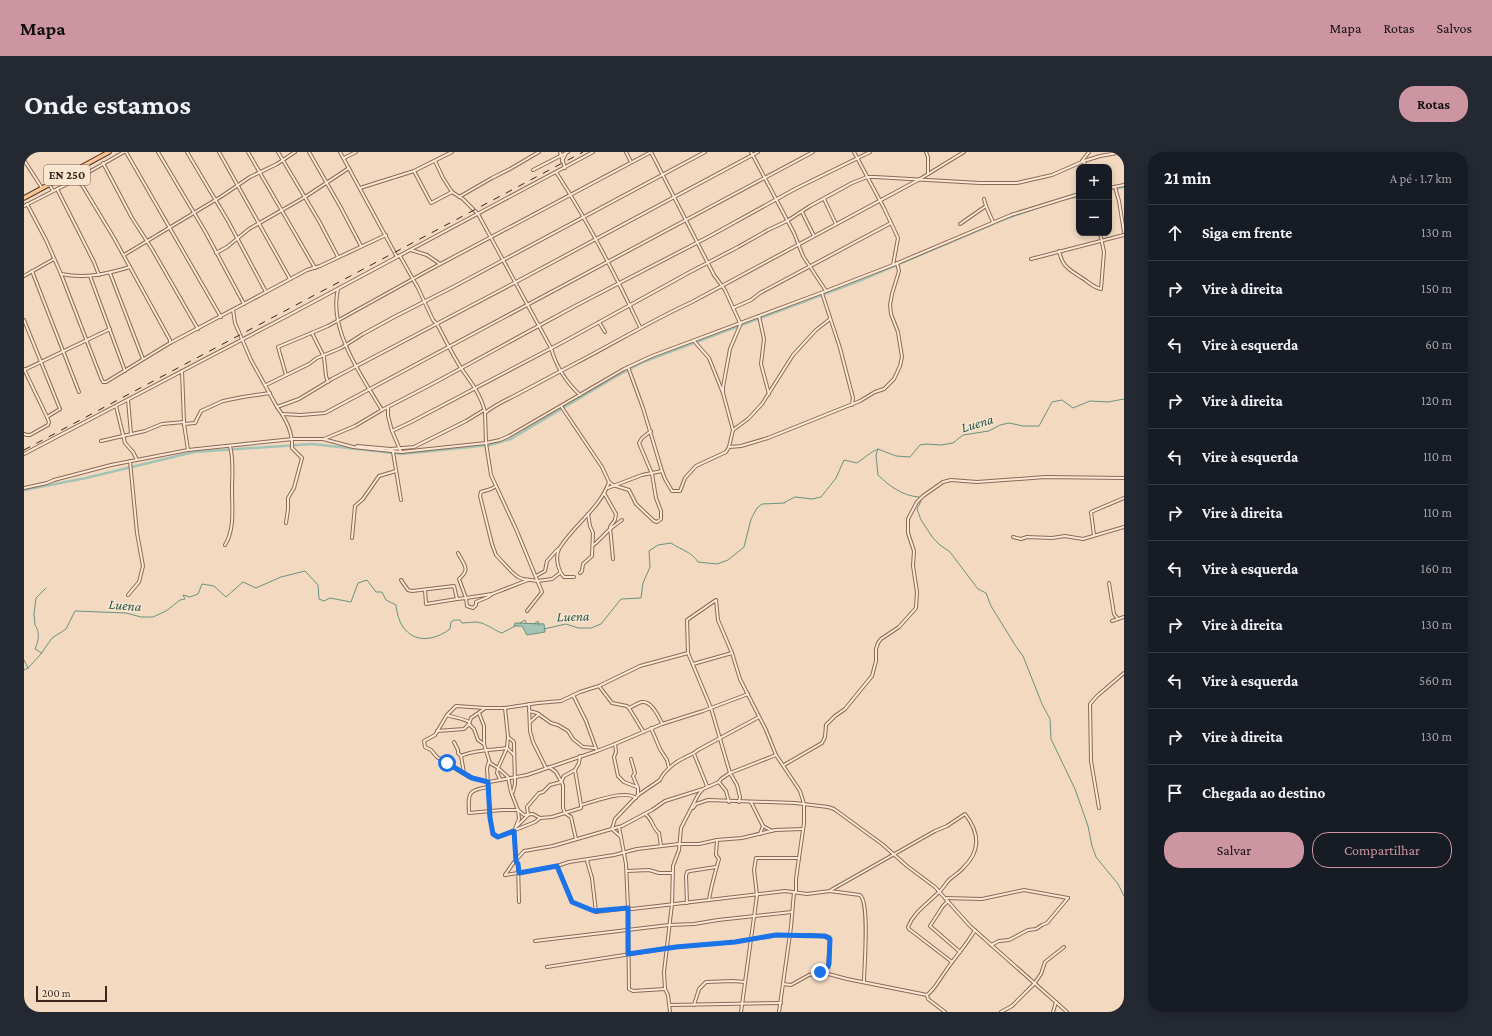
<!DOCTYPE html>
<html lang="pt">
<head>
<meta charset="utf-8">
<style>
  :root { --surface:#171b24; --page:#242831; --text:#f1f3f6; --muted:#9ea1a6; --line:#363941; --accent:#cd94a1 }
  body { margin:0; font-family:"Crimson Pro",serif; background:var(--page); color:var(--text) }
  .controls { position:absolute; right:12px; top:12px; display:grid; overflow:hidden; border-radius:8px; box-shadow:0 2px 6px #0003 }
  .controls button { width:36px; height:36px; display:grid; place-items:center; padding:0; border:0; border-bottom:1px solid var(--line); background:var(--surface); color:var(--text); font:20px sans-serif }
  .scale { position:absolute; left:12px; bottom:10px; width:71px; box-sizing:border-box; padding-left:4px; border:2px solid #3b251c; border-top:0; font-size:11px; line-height:14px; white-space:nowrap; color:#3b251c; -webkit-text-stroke:3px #f9e5d0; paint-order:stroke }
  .stop { position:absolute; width:12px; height:12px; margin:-9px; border:3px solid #1a73e8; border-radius:50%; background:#fff }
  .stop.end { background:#1a73e8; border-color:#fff; box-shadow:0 1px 4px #0008 }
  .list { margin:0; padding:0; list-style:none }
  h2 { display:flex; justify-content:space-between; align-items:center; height:52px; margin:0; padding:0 16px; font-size:17px }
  h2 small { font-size:13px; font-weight:400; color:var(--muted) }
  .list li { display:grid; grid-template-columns:26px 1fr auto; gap:12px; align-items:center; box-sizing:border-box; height:56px; padding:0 16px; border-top:1px solid var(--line) }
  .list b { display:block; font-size:15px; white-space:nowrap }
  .list em { font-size:13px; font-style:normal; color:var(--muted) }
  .actions { display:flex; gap:8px; padding:12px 16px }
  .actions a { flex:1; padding:9px 0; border:1px solid var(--accent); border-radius:16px; text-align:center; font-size:14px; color:var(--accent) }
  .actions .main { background:var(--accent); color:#111 }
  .icon { flex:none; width:22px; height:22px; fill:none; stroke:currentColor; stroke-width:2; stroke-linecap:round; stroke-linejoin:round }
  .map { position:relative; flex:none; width:1100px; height:860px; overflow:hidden; border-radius:16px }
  header { display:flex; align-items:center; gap:24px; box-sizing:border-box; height:56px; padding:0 20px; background:var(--accent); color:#111 }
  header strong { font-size:19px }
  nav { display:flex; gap:22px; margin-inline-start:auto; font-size:14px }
  .intro { display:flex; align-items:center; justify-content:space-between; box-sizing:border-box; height:96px; padding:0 24px }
  h1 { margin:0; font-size:28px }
  .button { padding:10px 18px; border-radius:16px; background:var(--accent); color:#111; font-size:14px; font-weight:700 }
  main { display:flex; gap:24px; padding:0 24px }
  aside { flex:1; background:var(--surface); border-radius:16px; box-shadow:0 2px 6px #0003 }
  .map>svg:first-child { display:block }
</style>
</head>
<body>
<header>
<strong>Mapa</strong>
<nav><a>Mapa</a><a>Rotas</a><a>Salvos</a></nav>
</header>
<div class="intro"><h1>Onde estamos</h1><a class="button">Rotas</a></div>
<main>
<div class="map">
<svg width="1100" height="860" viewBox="0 0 1100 860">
  <rect width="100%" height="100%" fill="#f2d9c0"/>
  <path fill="#a3c4b4" stroke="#699380" d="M491 471 520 472 521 480 503 483 498 474H490Z"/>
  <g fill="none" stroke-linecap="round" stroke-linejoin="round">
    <g stroke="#699380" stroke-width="1">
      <path d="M854 297 852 303 854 323C865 334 879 344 895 345L897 349 893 357 897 368 909 386 916 393 926 400 954 437 962 441 967 454 991 493 999 504 1018 552 1026 567 1027 587 1051 637 1064 674 1068 694 1072 705 1094 732 1100 744"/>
      <path d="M496 471 501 468 502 471"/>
      <path d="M510 472 514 469 515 473"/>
      <path d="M520 477 542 472 554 476H567L577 472 597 447 617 446 619 431 626 415 625 399 634 393 647 391C657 398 668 400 674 410L693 412 704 408 720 395 727 367 733 356 738 352 761 351V350L771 345 788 347 797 345 812 326 820 308 833 311 848 300 854 297 872 304 886 305 896 293 902 292 917 293 929 291 939 283 965 279 976 273 985 271 999 274H1015L1028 250 1038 248 1049 256 1066 249 1084 250 1100 247"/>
      <path d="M18 501 11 497C15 488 16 480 11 473L10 462 12 446 22 436"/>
      <path d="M0 508 4 516"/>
      <path d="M0 518 4 516 16 503 28 486 42 477 51 459 102 461 117 465H129L142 459 156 448 161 447 159 443 166 445 174 442 178 432 190 434 202 445 219 430 232 436 257 425 281 419 294 433 295 447 300 449 306 446 327 450 334 431 343 428 352 440H358L362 448 372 453C375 486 400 496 426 477L427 470 430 468H436L438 471C442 471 447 470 451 470 461 470 469 478 478 481L491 474"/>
    </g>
    <g stroke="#a3c4b4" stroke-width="2.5">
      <path d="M1085 38 1100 35"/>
      <path d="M1041 47 1055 44"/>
      <path d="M0 338 62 326 170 300 288 292 378 302 466 293 487 287 591 225 619 210 835 129 981 67 1015 55"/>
    </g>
    <g stroke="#8d6856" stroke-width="4">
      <g id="minor">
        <path d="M102 0 197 165"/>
        <path d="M134 0 182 81 220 152"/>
        <path d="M163 0 204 69 242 140"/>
        <path d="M195 0 266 127"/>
        <path d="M224 0 291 116"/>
        <path d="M254 0 295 69 314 105"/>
        <path d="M285 0 316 54 337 94"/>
        <path d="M316 0 373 105 569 0"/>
        <path d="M536 0 541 16"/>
        <path d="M602 0 607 10"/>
        <path d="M627 0 690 123 701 138 716 171"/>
        <path d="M727 0 770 81 779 104 802 139 869 113 987 63 1055 42"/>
        <path d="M830 0 860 56 874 86 869 113"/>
        <path d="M902 0 904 5V22"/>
        <path d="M320 6 332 0"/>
        <path d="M0 8 18 36"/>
        <path d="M411 9 419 26 428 40 439 47 454 62 527 196C532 214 542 230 556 243"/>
        <path d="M538 9 542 1"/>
        <path d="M1058 9 1065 0"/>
        <path d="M1060 9 1061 15"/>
        <path d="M79 11 108 66 128 97 174 177"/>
        <path d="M509 18 544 0"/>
        <path d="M390 19 407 51 428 40"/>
        <path d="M532 20C564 69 591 122 616 175"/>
        <path d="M51 28 58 33 90 86 146 188V191"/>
        <path d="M25 32 29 39"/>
        <path d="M1091 35 1095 49 1100 80"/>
        <path d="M336 36 390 19 428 0"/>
        <path d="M1085 36 1100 33"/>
        <path d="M33 37 70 110 75 123"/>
        <path d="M435 45 468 26 486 17 515 0"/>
        <path d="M800 47 812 72"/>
        <path d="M960 47 962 54 969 70"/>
        <path d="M3 52 22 88 37 122 77 226 79 230H82L146 191 242 140 283 118 296 114 362 83"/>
        <path d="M0 54 51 28 100 0"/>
        <path d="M778 60 790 84"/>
        <path d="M936 72 962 54"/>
        <path d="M387 98 403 103 416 112"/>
        <path d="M1035 99C1039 116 1045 117 1058 126 1065 130 1068 135 1077 137L1080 100 1076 81"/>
        <path d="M192 101 203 95 225 77 281 45 325 16"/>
        <path d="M100 103 198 44 226 25 253 12 271 0"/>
        <path d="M376 104 394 136 409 168 413 172C421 187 428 202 437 216 447 230 457 243 461 260"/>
        <path d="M1007 107 1100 83"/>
        <path d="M8 119 55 240"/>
        <path d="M86 121 119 207"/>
        <path d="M37 122C61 127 83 122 106 115"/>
        <path d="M0 124 30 107"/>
        <path d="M66 124 101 219"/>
        <path d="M314 137C304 177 338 225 358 258"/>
        <path d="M798 141 816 196 829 246 828 253"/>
        <path d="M709 156 727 148 736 141 867 71"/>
        <path d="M209 158 211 171 227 208 253 255C262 267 269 282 268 296L278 306 270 336 264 346V357L262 371"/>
        <path d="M735 164 740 187 737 212 745 242"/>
        <path d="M0 168 36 257 23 265 25 270 24 273 6 283H3L0 282"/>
        <path d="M575 170 581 180"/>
        <path d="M288 181 300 205 302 224 304 230"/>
        <path d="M670 189 685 206 699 241"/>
        <path d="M604 215 619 256 638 319 641 327 648 339H656L661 326 672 314 702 300 705 295 709 278 699 241V235L706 197 717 171"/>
        <path d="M0 217 23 265"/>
        <path d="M0 218 86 177"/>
        <path d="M158 219 160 270"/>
        <path d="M262 223 254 195 304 174 405 118 627 0"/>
        <path d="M242 233 285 212 293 206 317 196 339 182 372 164 429 135 681 0"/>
        <path d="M104 248 107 282"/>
        <path d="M92 254 101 291 109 300 113 308"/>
        <path d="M537 254 578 315 585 330C576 357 549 373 535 397 531 405 534 419 540 425H550"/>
        <path d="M253 255 275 247 308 227 492 130 734 0"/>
        <path d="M364 255V264L368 279 377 300"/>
        <path d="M258 262 277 263 301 261 789 0"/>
        <path d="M160 272 164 298"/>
        <path d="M709 278 724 267 738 252 769 203 792 178 806 167"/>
        <path d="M368 279 387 270 541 189 666 120 714 95 744 78 763 69 786 54 828 31 843 25H851L956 31H993L1028 23 1060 9 1076 4 1099 0"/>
        <path d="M300 287 331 274 358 258 410 231 553 153 686 84 771 37 846 0"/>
        <path d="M77 289 121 279 138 272 160 270V272L171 271 177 259 199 249 219 245 246 241"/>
        <path d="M333 294 367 297 390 295 442 269 460 258"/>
        <path d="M705 295 717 294 744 286 836 249 851 240 860 237 870 227 876 214 878 205 874 180 867 162 866 153 868 142 875 119 873 111"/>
        <path d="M369 300 377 348"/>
        <path d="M0 302 265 163 373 105"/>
        <path d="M585 330 589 333 605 338 612 352 630 369 633 370 637 367V359L632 346 628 322 615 291 618 286 627 279"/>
        <path d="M472 334 467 337 457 340 456 344 468 392 472 403 488 420 494 425 499 427 514 429 528 427 536 421"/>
        <path d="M0 336 23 331 30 328 87 313 164 298 269 287H299L329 295 377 300 462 291 476 288 485 284 600 217 628 204 802 139"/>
        <path d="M584 336 618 323 638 319"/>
        <path d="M580 341 592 362 591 368 586 375 589 407"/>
        <path d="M1070 383 1067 360 1100 346"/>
        <path d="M989 385 997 387 1003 385 1028 386 1041 384 1059 387 1100 375"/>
        <path d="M328 386 331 354 339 347 355 324 372 319"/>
        <path d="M201 393C211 377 208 356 208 338 208 323 210 309 206 294"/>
        <path d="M569 393 572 391 586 377 598 368"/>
        <path d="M556 421 558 419 559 412 568 404 569 381 566 374 564 362"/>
        <path d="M512 424 521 419 523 409 534 397"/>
        <path d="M377 428 384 438 388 439 430 434 433 447 402 452 401 438"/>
        <path d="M1085 431 1090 462 1094 467"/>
        <path d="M468 442 504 428"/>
        <path d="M104 443 115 430 119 414 113 381 106 309"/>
        <path d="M433 447 442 446 468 442 464 445 452 450V453L449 456 443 454 442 446 435 427C447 417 440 413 434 401"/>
        <path d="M503 459 518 440 492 377 467 323 462 291 461 261C469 254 480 249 490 244 511 233 531 222 552 211 591 191 628 168 668 150L896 27 940 0"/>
        <path d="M1088 469 1100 465"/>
        <path d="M669 512 708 501"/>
        <path d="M575 534 588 551 603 554 605 556 619 579"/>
        <path d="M549 543 562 569 573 599 503 623 465 630 445 625 413 605 407 598 401 595 400 589 411 583 423 563 432 554 461 556H481L514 551 537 549 556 540 575 534 616 514 664 501"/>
        <path d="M505 552 506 579 509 590 522 616"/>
        <path d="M481 556 484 585 483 596 490 603"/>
        <path d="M605 556C609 554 614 551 618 550 628 549 634 564 638 571"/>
        <path d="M505 559 513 561 527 571 534 573 544 579 549 587 559 595 571 596"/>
        <path d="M455 561 460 574V592"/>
        <path d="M423 563C428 565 441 567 445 570"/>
        <path d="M506 570 515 562"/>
        <path d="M445 572 450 577 454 588 460 592 466 611 474 616 473 621 476 627"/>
        <path d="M627 576 636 597 643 608 645 616"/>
        <path d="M413 579 440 577 445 572 447 566 460 557"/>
        <path d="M484 585 489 589 490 591 491 632 489 640"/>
        <path d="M430 590 434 598V601L437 604"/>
        <path d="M591 592 592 600 590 605 594 624 600 630 613 635"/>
        <path d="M483 596 474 616 484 625 487 640 494 658 495 667 490 679 492 709 494 712 495 750"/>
        <path d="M573 599 591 592 638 572 679 559 724 542"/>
        <path d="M670 602 683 634"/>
        <path d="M607 607 611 621 609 624 614 636V643"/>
        <path d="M465 609 463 616 466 666 469 682 474 685 511 670 516 666 528 665 557 656V653L551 618 555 611 556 604"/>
        <path d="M760 613 798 591 801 585 802 573 811 564 821 557 848 524 852 509V497L854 491 857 487 875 475 892 456 893 440 889 414 890 399 884 381V367L893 350 899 344 919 330 927 328 953 330 1021 325 1100 326"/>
        <path d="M525 615 532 620 539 633V656L541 661 547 665 552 687"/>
        <path d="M440 621 437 604C447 598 470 598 483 596"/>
        <path d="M695 630 702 639 705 650"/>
        <path d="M464 635C444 638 444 641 445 661L478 658H494L500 663 509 662 516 666"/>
        <path d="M715 650 716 645 713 633 706 621 687 556 664 501 663 468 692 448 694 468 708 501 716 527 742 578 752 603 776 639 780 652V671L772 727V740"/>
        <path d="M727 650 739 674 748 679"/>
        <path d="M557 653C570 650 601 637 612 646"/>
        <path d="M669 656 672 652 684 648 771 651 804 655 810 657 858 692 883 714 911 735 946 774 1043 860"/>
        <path d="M1075 656 1067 609 1066 552 1073 544 1100 521"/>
        <path d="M621 662C629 667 628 676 635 681L637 694"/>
        <path d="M493 674 504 663 503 655 515 641 519 640 526 633 537 630 540 624 551 618"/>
        <path d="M595 675 602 712 604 756 605 837 609 839 641 837"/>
        <path d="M736 682 739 674"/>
        <path d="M597 685 588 677 591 667 614 643 636 628C640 619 651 610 660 606 665 603 670 602 674 598L735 565"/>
        <path d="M492 708 500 699 529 694 598 674 628 658 641 649 679 637 695 630 697 627 706 621 752 603"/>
        <path d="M564 708 563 709 568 726 572 760"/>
        <path d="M533 714 548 750 572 760 604 756 608 757 761 739 783 742 806 739 836 743C846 751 840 815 840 830"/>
        <path d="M603 719 625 718 635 721H648"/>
        <path d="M481 723 501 720 533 714 545 710 590 703 613 697 655 692H675L693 688 718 686 751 678 779 677"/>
        <path d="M481 723 490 710 492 709"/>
        <path d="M807 738 911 679 923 674 941 662C956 681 957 699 939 716 935 721 929 724 925 728 921 732 919 737 915 740 904 751 890 760 884 775L885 777 928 810"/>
        <path d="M921 746 958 747 1000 738 1044 746"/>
        <path d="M685 748C687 734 691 721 695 707L692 703 693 688"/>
        <path d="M924 749 919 754 906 774 936 800"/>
        <path d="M663 751 662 724 663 720 666 719 692 715"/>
        <path d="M511 789 645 773 670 772 694 768 768 760"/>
        <path d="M967 793 975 789 985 788 1004 778 1012 777 1018 773 1023 771 1044 746"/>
        <path d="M523 815 652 795 711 790 752 783H787L805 785 806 787 804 815 800 819 785 823 767 833 759 832"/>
        <path d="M797 820 823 827 903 843"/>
        <path d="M903 843C911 837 915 828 921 820 930 806 942 794 951 778"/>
        <path d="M903 843 904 847 921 860"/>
        <path d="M646 853 757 851"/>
        <path d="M670 853 675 837 682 830 709 829 721 830"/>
        <path d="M646 860 644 843 641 837 640 820 648 752 649 714 655 698 657 676 674 643 678 638"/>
        <path d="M717 860 733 743 730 718 732 706H775"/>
        <path d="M755 860 767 775 770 740"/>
        <path d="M977 860 988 854 1010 832 1017 822 1021 810 1040 795"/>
        <path d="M1029 860 1032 850"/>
      </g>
    </g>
    <g stroke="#5a372a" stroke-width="5.5">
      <path id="primary" d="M0 46 85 0"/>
    </g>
    <use href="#minor" stroke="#fce8d4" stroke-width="2"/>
    <use href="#primary" stroke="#f9c593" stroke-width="3.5"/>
    <path stroke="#3b251c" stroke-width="1" stroke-dasharray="7 7" stroke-linecap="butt" d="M0 298 559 0"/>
  </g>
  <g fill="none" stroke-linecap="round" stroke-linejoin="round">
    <path stroke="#1a73e8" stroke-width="5" d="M423 611 448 626 464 630 466 666 469 682 474 685 490 679 492 709 494 712 495 721 533 714 548 750 570 759 604 756V802L652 795 711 790 752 783 801 784 806 787 805 812C804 817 800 819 796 820"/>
  </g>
  <g text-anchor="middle" stroke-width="3" stroke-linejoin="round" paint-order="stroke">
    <rect fill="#f9e5d0" stroke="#745f52" stroke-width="1" x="20" y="13" width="46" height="20" rx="3"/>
    <g font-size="12" font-weight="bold" fill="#3b251c">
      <text x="43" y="27">EN 250</text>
    </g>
    <g font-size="14" font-style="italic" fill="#295c4f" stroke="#f9e5d0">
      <text transform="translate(953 271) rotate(-17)" y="5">Luena</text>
      <text transform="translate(101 453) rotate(5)" y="5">Luena</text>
      <text transform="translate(549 464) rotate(-2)" y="5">Luena</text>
    </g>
  </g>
</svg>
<div class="controls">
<button>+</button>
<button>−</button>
</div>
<div class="scale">200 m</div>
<div class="stop" style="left:423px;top:611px"></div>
<div class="stop end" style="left:796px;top:820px"></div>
</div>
<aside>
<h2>21 min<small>A pé · 1.7 km</small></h2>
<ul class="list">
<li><svg class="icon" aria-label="ahead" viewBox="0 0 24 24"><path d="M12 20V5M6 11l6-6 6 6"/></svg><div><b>Siga em frente</b></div><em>130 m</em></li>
<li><svg class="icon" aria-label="right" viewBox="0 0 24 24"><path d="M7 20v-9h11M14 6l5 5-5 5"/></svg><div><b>Vire à direita</b></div><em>150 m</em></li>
<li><svg class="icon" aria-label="left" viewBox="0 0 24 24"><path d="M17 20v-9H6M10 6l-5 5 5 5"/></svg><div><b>Vire à esquerda</b></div><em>60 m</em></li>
<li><svg class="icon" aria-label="right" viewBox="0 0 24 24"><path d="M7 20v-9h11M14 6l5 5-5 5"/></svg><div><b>Vire à direita</b></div><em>120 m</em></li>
<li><svg class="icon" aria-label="left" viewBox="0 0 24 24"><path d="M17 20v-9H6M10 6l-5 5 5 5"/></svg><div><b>Vire à esquerda</b></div><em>110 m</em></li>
<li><svg class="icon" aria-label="right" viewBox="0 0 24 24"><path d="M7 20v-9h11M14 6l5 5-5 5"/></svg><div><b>Vire à direita</b></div><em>110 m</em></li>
<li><svg class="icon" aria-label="left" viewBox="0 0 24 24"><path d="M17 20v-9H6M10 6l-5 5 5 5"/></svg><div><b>Vire à esquerda</b></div><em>160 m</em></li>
<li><svg class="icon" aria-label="right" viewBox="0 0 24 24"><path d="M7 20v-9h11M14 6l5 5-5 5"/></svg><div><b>Vire à direita</b></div><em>130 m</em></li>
<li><svg class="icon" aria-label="left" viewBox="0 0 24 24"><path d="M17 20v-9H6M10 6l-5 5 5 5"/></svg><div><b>Vire à esquerda</b></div><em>560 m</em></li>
<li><svg class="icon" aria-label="right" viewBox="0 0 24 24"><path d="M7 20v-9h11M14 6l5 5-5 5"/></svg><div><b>Vire à direita</b></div><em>130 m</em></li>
<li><svg class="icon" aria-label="arrive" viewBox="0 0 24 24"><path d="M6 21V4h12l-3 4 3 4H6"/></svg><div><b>Chegada ao destino</b></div></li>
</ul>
<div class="actions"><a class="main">Salvar</a><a>Compartilhar</a></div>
</aside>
</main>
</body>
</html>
